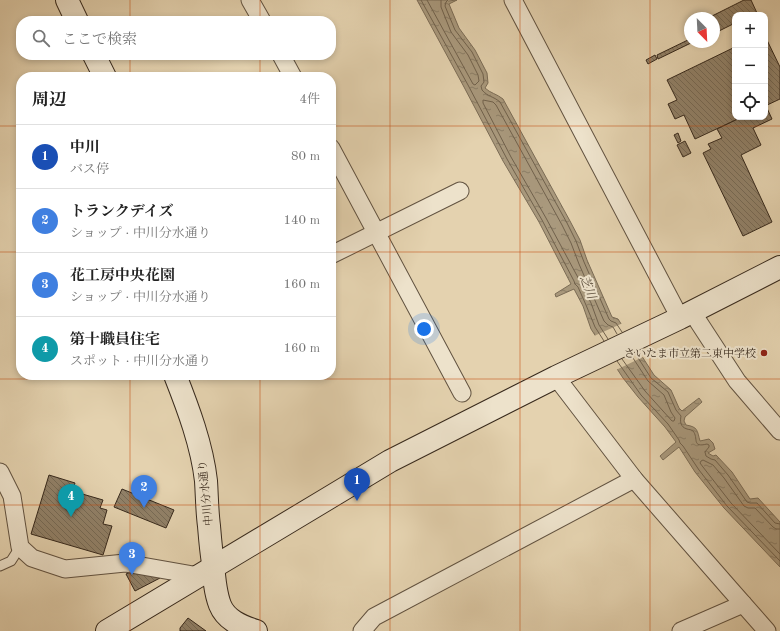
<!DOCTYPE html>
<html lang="ja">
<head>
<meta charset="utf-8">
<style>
  :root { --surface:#fff; --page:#f2f2f2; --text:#222; --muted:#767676; --line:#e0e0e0; --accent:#ea580c }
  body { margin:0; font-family:"Old Standard TT","Noto Serif JP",serif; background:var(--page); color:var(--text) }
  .controls { position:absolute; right:12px; top:12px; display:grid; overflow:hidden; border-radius:8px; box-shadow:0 2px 6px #0003 }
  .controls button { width:36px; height:36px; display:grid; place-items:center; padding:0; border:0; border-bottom:1px solid var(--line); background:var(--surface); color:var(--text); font:20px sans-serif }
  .compass { position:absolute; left:684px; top:12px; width:36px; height:36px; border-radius:50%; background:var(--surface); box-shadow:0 2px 6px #0003; rotate:156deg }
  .you { position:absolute; left:424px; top:329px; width:14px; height:14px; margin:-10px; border:3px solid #fff; border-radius:50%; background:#1a73e8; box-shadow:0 0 0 6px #1a73e833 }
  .badge { display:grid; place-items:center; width:26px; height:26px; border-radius:50%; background:var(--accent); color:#fff; font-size:13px; font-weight:700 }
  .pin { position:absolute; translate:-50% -33px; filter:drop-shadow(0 1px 2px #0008) }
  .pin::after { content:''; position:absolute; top:21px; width:14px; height:12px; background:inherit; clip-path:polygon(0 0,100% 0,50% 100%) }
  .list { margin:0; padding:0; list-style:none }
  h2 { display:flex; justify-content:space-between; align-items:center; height:52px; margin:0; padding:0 16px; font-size:17px }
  h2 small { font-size:13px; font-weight:400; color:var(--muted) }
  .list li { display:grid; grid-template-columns:26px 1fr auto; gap:12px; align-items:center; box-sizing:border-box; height:64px; padding:0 16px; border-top:1px solid var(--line) }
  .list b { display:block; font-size:15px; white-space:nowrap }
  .list p { margin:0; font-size:13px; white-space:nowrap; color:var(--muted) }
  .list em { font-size:13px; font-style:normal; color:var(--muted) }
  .icon { flex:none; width:22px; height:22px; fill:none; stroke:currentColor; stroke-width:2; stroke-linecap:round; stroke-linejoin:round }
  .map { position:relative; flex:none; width:780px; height:631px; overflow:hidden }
  .search { position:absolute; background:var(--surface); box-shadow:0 2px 6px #0003; left:16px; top:16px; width:320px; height:44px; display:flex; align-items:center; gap:10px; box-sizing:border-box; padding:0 14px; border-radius:16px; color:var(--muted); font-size:15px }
  .panel { position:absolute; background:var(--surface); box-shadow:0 2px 6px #0003; left:16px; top:72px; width:320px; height:308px; border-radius:16px }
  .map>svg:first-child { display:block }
</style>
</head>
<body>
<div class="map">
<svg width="780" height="631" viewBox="0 0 780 631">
  <defs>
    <pattern id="water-ripples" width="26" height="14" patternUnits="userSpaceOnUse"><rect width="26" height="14" fill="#a9997d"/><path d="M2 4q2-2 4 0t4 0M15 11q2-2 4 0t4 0" fill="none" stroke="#8a7d66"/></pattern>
    <pattern id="building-back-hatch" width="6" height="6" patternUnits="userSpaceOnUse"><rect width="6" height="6" fill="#918168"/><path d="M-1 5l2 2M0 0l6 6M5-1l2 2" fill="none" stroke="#776a55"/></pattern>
  </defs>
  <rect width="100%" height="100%" fill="#e4d2af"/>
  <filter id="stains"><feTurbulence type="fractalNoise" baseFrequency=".005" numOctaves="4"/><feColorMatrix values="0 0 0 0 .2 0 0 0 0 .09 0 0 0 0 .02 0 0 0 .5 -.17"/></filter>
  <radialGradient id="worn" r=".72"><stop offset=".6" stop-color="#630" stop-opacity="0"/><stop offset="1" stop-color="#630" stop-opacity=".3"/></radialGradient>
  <path fill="url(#water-ripples)" stroke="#7b6c56" d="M417 0H447L448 1 457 0 449 4 459 28 475 50 487 73 488 83 485 88C490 93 497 94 503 99L570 221 580 240 587 260 612 317 618 319 654 375 671 390 679 408 682 411 699 398 702 402 685 417 684 421 686 425C698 427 697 430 700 441L709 439 713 443 715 449 708 453 713 456 716 455 732 472 750 499 758 498 780 522V567L724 508 695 472 679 447 663 460 660 456 676 442 665 427 638 397 623 378 591 329 583 306 574 289 556 297 555 294 571 284 539 222 503 161 464 87Z"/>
  <path fill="#e4d2af" d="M623 323 645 356 616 370 594 336Z"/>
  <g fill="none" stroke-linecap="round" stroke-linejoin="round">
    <g stroke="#70614c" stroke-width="1">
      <path d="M421 0 468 85 507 159 542 220 574 281 575 284 578 287 586 305 595 327 604 341"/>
      <path d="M427 0 473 84 475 85 479 81 478 75 468 55 451 32 441 7V0"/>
      <path d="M448 0 446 2 445 6 455 30 472 52 483 74 484 82 481 86 482 90C488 97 493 96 500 102L567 223 576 241 584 262 609 319 611 321 616 323 622 332"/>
      <path d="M608 339 599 325 591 303 582 285 546 218 511 157 483 103V100L493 102 496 105 562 225 571 243 579 264 604 321 608 325 613 327 617 334"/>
      <path d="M635 353 651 378 668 392 676 410 681 416C680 421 680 427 687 429 690 430 690 429 693 431 699 438 691 448 707 444L709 445V447L705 452 706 456 711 459 715 460 728 475 747 502 750 503H757L775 523 780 524"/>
      <path d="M622 359 645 391 672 421H674L675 418 671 412 664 395 648 381 631 355"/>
      <path d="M617 361 641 395 668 424 679 440 680 443 683 446 699 470 727 506 780 561"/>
      <path d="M780 529H776L773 527 755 508H748L744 506 724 478 713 465 703 460 701 461 700 463 703 467 731 503 780 554"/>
    </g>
  </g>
  <g fill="url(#building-back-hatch)" stroke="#37291c">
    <path d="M744 0H751L757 13 752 15H735V23L719 31 714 20V18H713L712 16Z"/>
    <path d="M765 36 780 67V99L765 106Z"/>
    <path d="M690 39V42H693L658 59 657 55Z"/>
    <path d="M735 47V117H742L695 139 684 115 675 119 668 104 677 100 667 80Z"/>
    <path d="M655 55 657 59 648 64 646 60Z"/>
    <path d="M765 106H766L772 119 753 128 761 145 741 155 772 222 743 236 703 153 711 149 708 144 722 138 717 129 742 117H765Z"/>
    <path d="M678 133 681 141 678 143 674 135Z"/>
    <path d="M685 141 691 153 683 157 677 145Z"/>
    <path d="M49 475 75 483 72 491 103 500 100 508 107 510 103 524 112 526 103 555 31 534Z"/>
    <path d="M122 489 174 510 166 528 114 507Z"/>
    <path d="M135 570 137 574 143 571 157 573 160 578 135 591 126 574Z"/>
    <path d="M188 618 206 631H180V628Z"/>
  </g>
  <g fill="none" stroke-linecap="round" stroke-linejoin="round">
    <g stroke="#625341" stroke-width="11">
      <path id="lane" d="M0 566 11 561 20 547"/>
    </g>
    <g stroke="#625341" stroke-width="19">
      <g id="street">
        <path d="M250 0 262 21"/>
        <path d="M513 0 680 318"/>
        <path d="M281 55 293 77"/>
        <path d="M331 148 462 393"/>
        <path d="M331 255 460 191"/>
        <path d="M692 312 737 381 780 431"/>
        <path d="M556 377 634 479 730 589 767 631"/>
        <path d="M0 472 12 496 20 547 32 558 65 569 125 563 199 576"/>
        <path d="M362 631 374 617 634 479"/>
        <path d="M681 631 743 604"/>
      </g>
    </g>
    <g stroke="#37291c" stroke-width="24">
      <g id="secondary">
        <path d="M67 0 77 21"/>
        <path d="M94 55 105 77"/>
        <path d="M175 375C188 408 202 445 206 481 207 496 207 511 209 526 210 538 211 551 213 563 214 577 215 592 220 605 226 620 241 626 256 631"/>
        <path d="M107 631 327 499 390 461 556 377 680 318 780 267"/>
      </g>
    </g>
    <use href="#lane" stroke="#ede2cb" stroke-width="9"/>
    <use href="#street" stroke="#ede2cb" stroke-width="17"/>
    <use href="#secondary" stroke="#ede2cb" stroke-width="22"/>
  </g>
  <path fill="none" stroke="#c54f0f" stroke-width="1" stroke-opacity="0.55" d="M130 0V21M260 0V21M390 0V631M520 0V631M650 0V631M130 55V77M260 55V77M0 126H21M331 126H780M0 252H21M331 252H780M130 375V631M260 375V631M0 379H780M0 505H780"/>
  <circle fill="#8f2418" stroke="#ede2cb" stroke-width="1.5" cx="764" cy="353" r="4"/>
  <g text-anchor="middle" stroke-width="4" stroke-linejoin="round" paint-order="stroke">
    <g font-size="11" fill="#37291c" stroke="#ede2cb" text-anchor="end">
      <text x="756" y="357">さいたま市立第二東中学校</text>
    </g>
    <g font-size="11" fill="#37291c" stroke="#ede2cb">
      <text transform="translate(205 493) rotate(-96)" y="4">中川分水通り</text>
    </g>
    <g font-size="12" font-style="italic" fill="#594b39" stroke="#ede2cb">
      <text transform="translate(588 287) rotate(69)" y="4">芝川</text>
    </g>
  </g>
  <rect width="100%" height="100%" filter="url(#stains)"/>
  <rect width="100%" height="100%" fill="url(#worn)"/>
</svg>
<div class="controls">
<button>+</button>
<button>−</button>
<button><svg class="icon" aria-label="locate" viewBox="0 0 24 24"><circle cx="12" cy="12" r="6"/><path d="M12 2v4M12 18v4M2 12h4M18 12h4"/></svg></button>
</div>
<svg class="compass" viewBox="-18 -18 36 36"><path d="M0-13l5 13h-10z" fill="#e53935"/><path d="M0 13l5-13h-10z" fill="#767676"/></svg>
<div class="you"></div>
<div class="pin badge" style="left:357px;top:501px;background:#1a4fb4">1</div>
<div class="pin badge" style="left:144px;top:508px;background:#3f7fe0">2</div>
<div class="pin badge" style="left:132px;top:575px;background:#3f7fe0">3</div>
<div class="pin badge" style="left:71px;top:517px;background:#0f9aa8">4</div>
<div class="search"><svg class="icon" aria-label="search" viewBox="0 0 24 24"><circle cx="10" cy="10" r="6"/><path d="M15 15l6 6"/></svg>ここで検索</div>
<section class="panel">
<h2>周辺<small>4件</small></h2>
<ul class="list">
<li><span class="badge" style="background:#1a4fb4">1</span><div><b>中川</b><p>バス停</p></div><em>80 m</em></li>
<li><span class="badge" style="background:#3f7fe0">2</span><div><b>トランクデイズ</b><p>ショップ · 中川分水通り</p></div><em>140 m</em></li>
<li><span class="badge" style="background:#3f7fe0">3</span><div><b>花工房中央花園</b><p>ショップ · 中川分水通り</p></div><em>160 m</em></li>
<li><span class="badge" style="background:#0f9aa8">4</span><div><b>第十職員住宅</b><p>スポット · 中川分水通り</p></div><em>160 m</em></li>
</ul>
</section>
</div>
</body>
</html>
